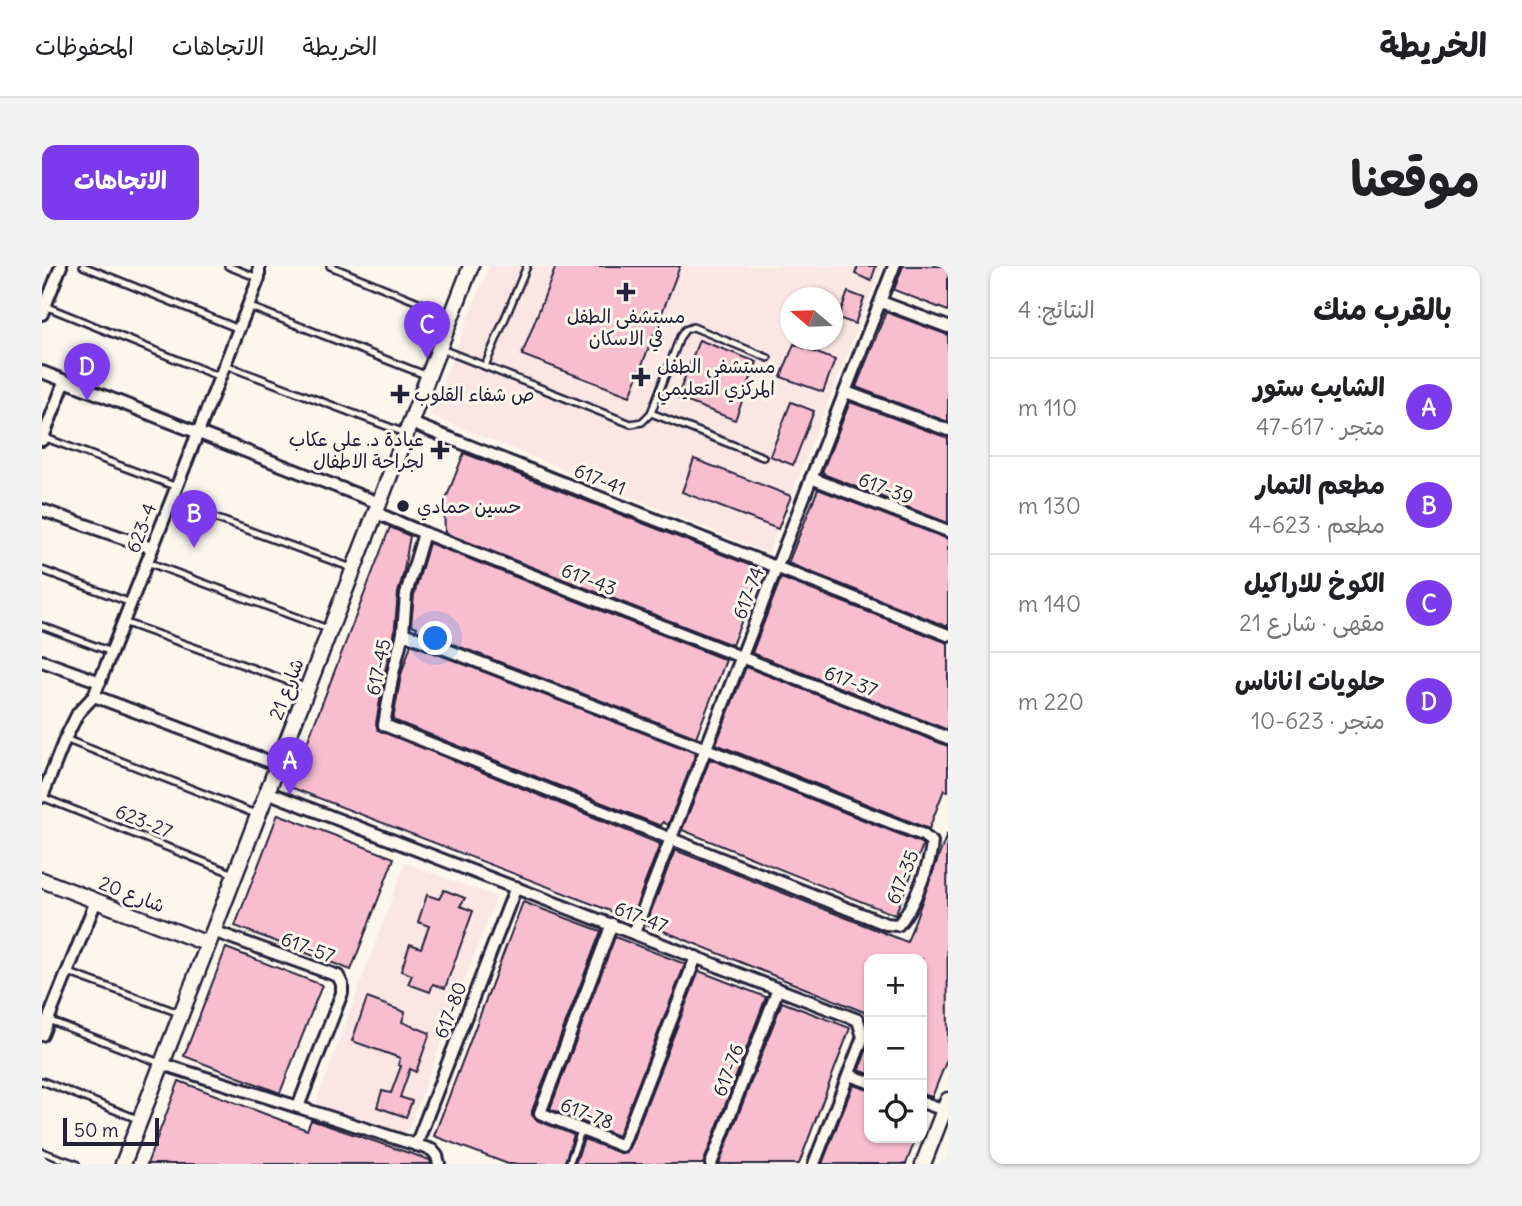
<!DOCTYPE html>
<html lang="ar">
<head>
<meta charset="utf-8">
<style>
  :root { --surface:#fff; --page:#f2f2f2; --text:#202124; --muted:#757577; --line:#e0e0e0; --accent:#7c3aed }
  body { margin:0; font-family:Delius,"Playpen Sans Arabic",sans-serif; background:var(--page); color:var(--text); direction:rtl }
  .controls { position:absolute; right:21px; bottom:21px; display:grid; overflow:hidden; border-radius:14px; box-shadow:0 2px 5px #0004 }
  .controls button { width:63px; height:63px; display:grid; place-items:center; padding:0; border:0; border-bottom:2px solid var(--line); background:var(--surface); color:var(--text); font:35px sans-serif }
  .compass { position:absolute; left:738px; top:21px; width:63px; height:63px; border-radius:50%; background:var(--surface); box-shadow:0 2px 5px #0004; rotate:289deg }
  .scale { position:absolute; left:21px; bottom:18px; width:96px; box-sizing:border-box; padding-left:7px; border:4px solid #22223b; border-top:0; font-size:19px; line-height:24px; white-space:nowrap; color:#22223b; -webkit-text-stroke:5px #fbf7ec; paint-order:stroke }
  .you { position:absolute; left:394px; top:373px; width:24px; height:24px; margin:-18px; border:5px solid #fff; border-radius:50%; background:#1a73e8; box-shadow:0 0 0 10px #1a73e833 }
  .badge { display:grid; place-items:center; width:46px; height:46px; border-radius:50%; background:var(--accent); color:#fff; font-size:23px; font-weight:700 }
  .pin { position:absolute; translate:-50% -58px; filter:drop-shadow(0 2px 4px #0008) }
  .pin::after { content:''; position:absolute; top:37px; width:24px; height:21px; background:inherit; clip-path:polygon(0 0,100% 0,50% 100%) }
  .list { margin:0; padding:0; list-style:none }
  h2 { display:flex; justify-content:space-between; align-items:center; height:91px; margin:0; padding:0 28px; font-size:30px }
  h2 small { font-size:23px; font-weight:400; color:var(--muted) }
  .list li { display:grid; grid-template-columns:46px 1fr auto; gap:21px; align-items:center; box-sizing:border-box; height:98px; padding:0 28px; border-top:2px solid var(--line) }
  .list b { display:block; font-size:26px; white-space:nowrap }
  .list p { margin:0; font-size:23px; white-space:nowrap; color:var(--muted) }
  .list em { font-size:23px; font-style:normal; color:var(--muted) }
  .icon { flex:none; width:38px; height:38px; fill:none; stroke:currentColor; stroke-width:2; stroke-linecap:round; stroke-linejoin:round }
  .map { position:relative; flex:none; width:906px; height:898px; overflow:hidden; direction:ltr; border-radius:14px }
  header { display:flex; align-items:center; gap:42px; box-sizing:border-box; height:98px; padding:0 35px; background:var(--surface); border-bottom:2px solid var(--line) }
  header strong { font-size:33px }
  nav { display:flex; gap:38px; margin-inline-start:auto; font-size:24px }
  .intro { display:flex; align-items:center; justify-content:space-between; box-sizing:border-box; height:168px; padding:0 42px }
  h1 { margin:0; font-size:49px }
  .button { padding:18px 32px; border-radius:14px; background:var(--accent); color:#fff; font-size:24px; font-weight:700 }
  main { display:flex; gap:42px; padding:0 42px }
  aside { flex:1; background:var(--surface); border-radius:14px; box-shadow:0 2px 5px #0004 }
  .map>svg:first-child { display:block }
</style>
</head>
<body>
<header>
<strong>الخريطة</strong>
<nav><a>الخريطة</a><a>الاتجاهات</a><a>المحفوظات</a></nav>
</header>
<div class="intro"><h1>موقعنا</h1><a class="button">الاتجاهات</a></div>
<main>
<aside>
<h2>بالقرب منك<small>النتائج: 4</small></h2>
<ul class="list">
<li><span class="badge">A</span><div><b>الشايب ستور</b><p>متجر · 617-47</p></div><em>110 m</em></li>
<li><span class="badge">B</span><div><b>مطعم التمار</b><p>مطعم · 623-4</p></div><em>130 m</em></li>
<li><span class="badge">C</span><div><b>الكوخ للاراكيل</b><p>مقهى · شارع 21</p></div><em>140 m</em></li>
<li><span class="badge">D</span><div><b>حلويات اناناس</b><p>متجر · 623-10</p></div><em>220 m</em></li>
</ul>
</aside>
<div class="map">
<svg width="906" height="898" viewBox="0 0 906 898">
  <rect width="100%" height="100%" fill="#fbf7ec"/>
  <filter id="ink" filterUnits="userSpaceOnUse"><feTurbulence type="fractalNoise" baseFrequency=".0143" numOctaves="2"/><feDisplacementMap in="SourceGraphic" scale="14" xChannelSelector="R" yChannelSelector="G"/><feConvolveMatrix kernelMatrix="1 2 1 2 8 2 1 2 1" color-interpolation-filters="sRGB"/></filter>
  <g filter="url(#ink)">
    <g fill="#fae6e4" fill-rule="evenodd">
      <path d="M447 0H840L726 287 388 149ZM748 32H790V74H748Z"/>
      <path d="M363 597 454 631 367 862 360 869 278 841 275 835Z"/>
    </g>
    <g fill="#f8bed0" stroke="#22223b" stroke-width="2">
      <path d="M514 0H638L588 130 480 89Z"/>
      <path d="M816 0H834L829 15 813 8Z"/>
      <path d="M861 0H906V45L852 24Z"/>
      <path d="M806 26 822 32 813 58 796 52Z"/>
      <path d="M844 46 906 69V156L814 121Z"/>
      <path d="M657 74 715 96 693 154 635 132Z"/>
      <path d="M752 78 793 94 781 126 739 111Z"/>
      <path d="M749 136 772 145 751 199 728 190Z"/>
      <path d="M808 136 906 172V257L781 208 782 207 780 206Z"/>
      <path d="M422 187 720 304 690 379 403 267 402 238Z"/>
      <path d="M652 193 749 230 736 263 640 226Z"/>
      <path d="M776 223 906 273V361L746 297Z"/>
      <path d="M348 261 368 270 361 309 356 327 352 371 343 405 334 458 336 464 618 578 589 653 248 521Z"/>
      <path d="M387 277 684 394 654 471 374 364 375 361 369 359 372 329Z"/>
      <path d="M739 312 906 377V464L710 387Z"/>
      <path d="M369 378 654 487 626 559 621 556 619 560 351 454 359 409Z"/>
      <path d="M704 401 906 480V526L902 524 887 563 674 478Z"/>
      <path d="M668 493 877 576 881 579 853 649 640 564Z"/>
      <path d="M236 548 352 592 309 704 193 660Z"/>
      <path d="M905 568 906 791 890 831 880 828V693H827V748L604 658 633 584 865 676Z"/>
      <path d="M402 624 423 632 418 640 431 645 403 722 391 718 388 726 366 718 370 709 359 705 368 678 379 682 387 660 376 656 385 629 397 633Z"/>
      <path d="M481 636 559 665 490 845V849L494 854 532 869 522 898H466L392 870Z"/>
      <path d="M573 671 643 698 576 870 508 843Z"/>
      <path d="M184 682 280 719 238 827 142 790Z"/>
      <path d="M657 705 724 731 661 898H533L542 873 578 887H584L587 883Z"/>
      <path d="M325 732 363 746 360 756 388 767 374 806 368 803 358 831 370 835 364 851 335 841 340 825 349 827 359 800 356 799 358 792 310 775Z"/>
      <path d="M740 736 808 762 757 898H677Z"/>
      <path d="M827 777V808L817 804Z"/>
      <path d="M137 815 265 864 269 854 388 894 389 898H105Z"/>
      <path d="M811 819 827 824V872H874L864 898H780Z"/>
    </g>
    <g fill="none" stroke-linecap="round" stroke-linejoin="round">
      <g stroke="#22223b" stroke-width="10">
        <g id="service">
          <path d="M41 0 197 63"/>
          <path d="M186 0 216 12"/>
          <path d="M288 0 408 49"/>
          <path d="M3 40 178 111"/>
          <path d="M206 40 386 110"/>
          <path d="M397 82 589 158 600 156 609 147 638 71 643 64 651 61 726 92"/>
          <path d="M183 99 363 167"/>
          <path d="M443 100 485 0"/>
          <path d="M609 147 721 191"/>
          <path d="M1 171 135 221"/>
          <path d="M129 236 310 302"/>
          <path d="M105 296 286 363"/>
          <path d="M0 304 89 337"/>
          <path d="M81 356 263 421"/>
          <path d="M0 360 69 386"/>
          <path d="M23 473 216 549"/>
          <path d="M0 531 192 608"/>
          <path d="M25 706 137 747"/>
          <path d="M6 754 118 797"/>
          <path d="M0 815 98 854"/>
          <path d="M0 886 34 898"/>
          <path d="M527 898 539 865"/>
        </g>
      </g>
      <g stroke="#22223b" stroke-width="16">
        <g id="minor">
          <path d="M839 36 906 61"/>
          <path d="M0 48 19 0"/>
          <path d="M0 106 337 237"/>
          <path d="M804 126 906 164"/>
          <path d="M369 157 906 369"/>
          <path d="M0 174 23 115"/>
          <path d="M769 212 906 265"/>
          <path d="M0 244 110 282"/>
          <path d="M334 247 382 267"/>
          <path d="M361 367 664 483 881 569 890 576C889 598 871 642 856 659L844 658 342 459 351 407Z"/>
          <path d="M361 367 364 328 382 267 906 472"/>
          <path d="M0 395 58 416"/>
          <path d="M52 430 236 499"/>
          <path d="M225 526 816 754 821 771 772 898"/>
          <path d="M0 531 23 473 36 447 52 430 217 12V0"/>
          <path d="M570 658 498 847 580 880 654 691"/>
          <path d="M592 667 852 0"/>
          <path d="M0 769 54 635"/>
          <path d="M120 798 256 841 300 727V718L296 710 171 665"/>
          <path d="M807 809 827 816"/>
          <path d="M880 836 902 844"/>
          <path d="M256 841 390 884 395 890 397 898"/>
          <path d="M374 879 474 621"/>
          <path d="M669 898 736 723"/>
        </g>
      </g>
      <g stroke="#22223b" stroke-width="19">
        <g id="tertiary">
          <path d="M0 614 166 678"/>
          <path d="M81 898 429 0"/>
          <path d="M881 898 906 834"/>
        </g>
      </g>
      <use href="#service" stroke="#fbf7ec" stroke-width="5"/>
      <use href="#minor" stroke="#fbf7ec" stroke-width="10"/>
      <use href="#tertiary" stroke="#fbf7ec" stroke-width="14"/>
    </g>
  </g>
  <g fill="#22223b" stroke="#fbf7ec" stroke-width="2.5">
    <path d="M580.5 15.5h7v7h7v7h-7v7h-7v-7h-7v-7h7z"/>
    <path d="M595.5 100.5h7v7h7v7h-7v7h-7v-7h-7v-7h7z"/>
    <path d="M354.5 117.5h7v7h7v7h-7v7h-7v-7h-7v-7h7z"/>
    <path d="M394.5 173.5h7v7h7v7h-7v7h-7v-7h-7v-7h7z"/>
    <circle cx="361" cy="240" r="7"/>
  </g>
  <g text-anchor="middle" stroke-width="6" stroke-linejoin="round" paint-order="stroke">
    <g font-size="19" fill="#22223b" stroke="#fbf7ec" text-anchor="start">
      <text x="584" y="57" text-anchor="middle">مستشفى الطفل<tspan x="584" dy="22">في الاسكان</tspan></text>
      <text x="615" y="107">مستشفى الطفل<tspan x="615" dy="22">المركزي التعليمي</tspan></text>
      <text x="372" y="135">ص شفاء القلوب</text>
      <text x="382" y="180" text-anchor="end">عيادة د. علي عكاب<tspan x="382" dy="22">لجراحة الاطفال</tspan></text>
      <text x="375" y="247">حسين حمادي</text>
    </g>
    <g font-size="19" fill="#22223b" stroke="#fbf7ec">
      <text transform="translate(558 213) rotate(22)" y="7">617-41</text>
      <text transform="translate(844 222) rotate(21)" y="7">617-39</text>
      <text transform="translate(99 262) rotate(-69)" y="7">623-4</text>
      <text transform="translate(547 313) rotate(21)" y="7">617-43</text>
      <text transform="translate(706 327) rotate(-69)" y="7">617-74</text>
      <text transform="translate(336 401) rotate(-78)" y="7">617-45</text>
      <text transform="translate(809 415) rotate(21)" y="7">617-37</text>
      <text transform="translate(244 423) rotate(-69)" y="7">شارع 21</text>
      <text transform="translate(102 555) rotate(22)" y="7">623-27</text>
      <text transform="translate(860 611) rotate(-68)" y="7">617-35</text>
      <text transform="translate(90 628) rotate(21)" y="7">شارع 20</text>
      <text transform="translate(599 651) rotate(21)" y="7">617-47</text>
      <text transform="translate(266 681) rotate(20)" y="7">617-57</text>
      <text transform="translate(408 744) rotate(-69)" y="7">617-80</text>
      <text transform="translate(686 804) rotate(-69)" y="7">617-76</text>
      <text transform="translate(545 847) rotate(21)" y="7">617-78</text>
    </g>
  </g>
</svg>
<div class="controls">
<button>+</button>
<button>−</button>
<button><svg class="icon" aria-label="locate" viewBox="0 0 24 24"><circle cx="12" cy="12" r="6"/><path d="M12 2v4M12 18v4M2 12h4M18 12h4"/></svg></button>
</div>
<svg class="compass" viewBox="-18 -18 36 36"><path d="M0-13l5 13h-10z" fill="#e53935"/><path d="M0 13l5-13h-10z" fill="#757577"/></svg>
<div class="scale">50 m</div>
<div class="you"></div>
<div class="pin badge" style="left:248px;top:529px">A</div>
<div class="pin badge" style="left:152px;top:282px">B</div>
<div class="pin badge" style="left:385px;top:93px">C</div>
<div class="pin badge" style="left:45px;top:135px">D</div>
</div>
</main>
</body>
</html>
